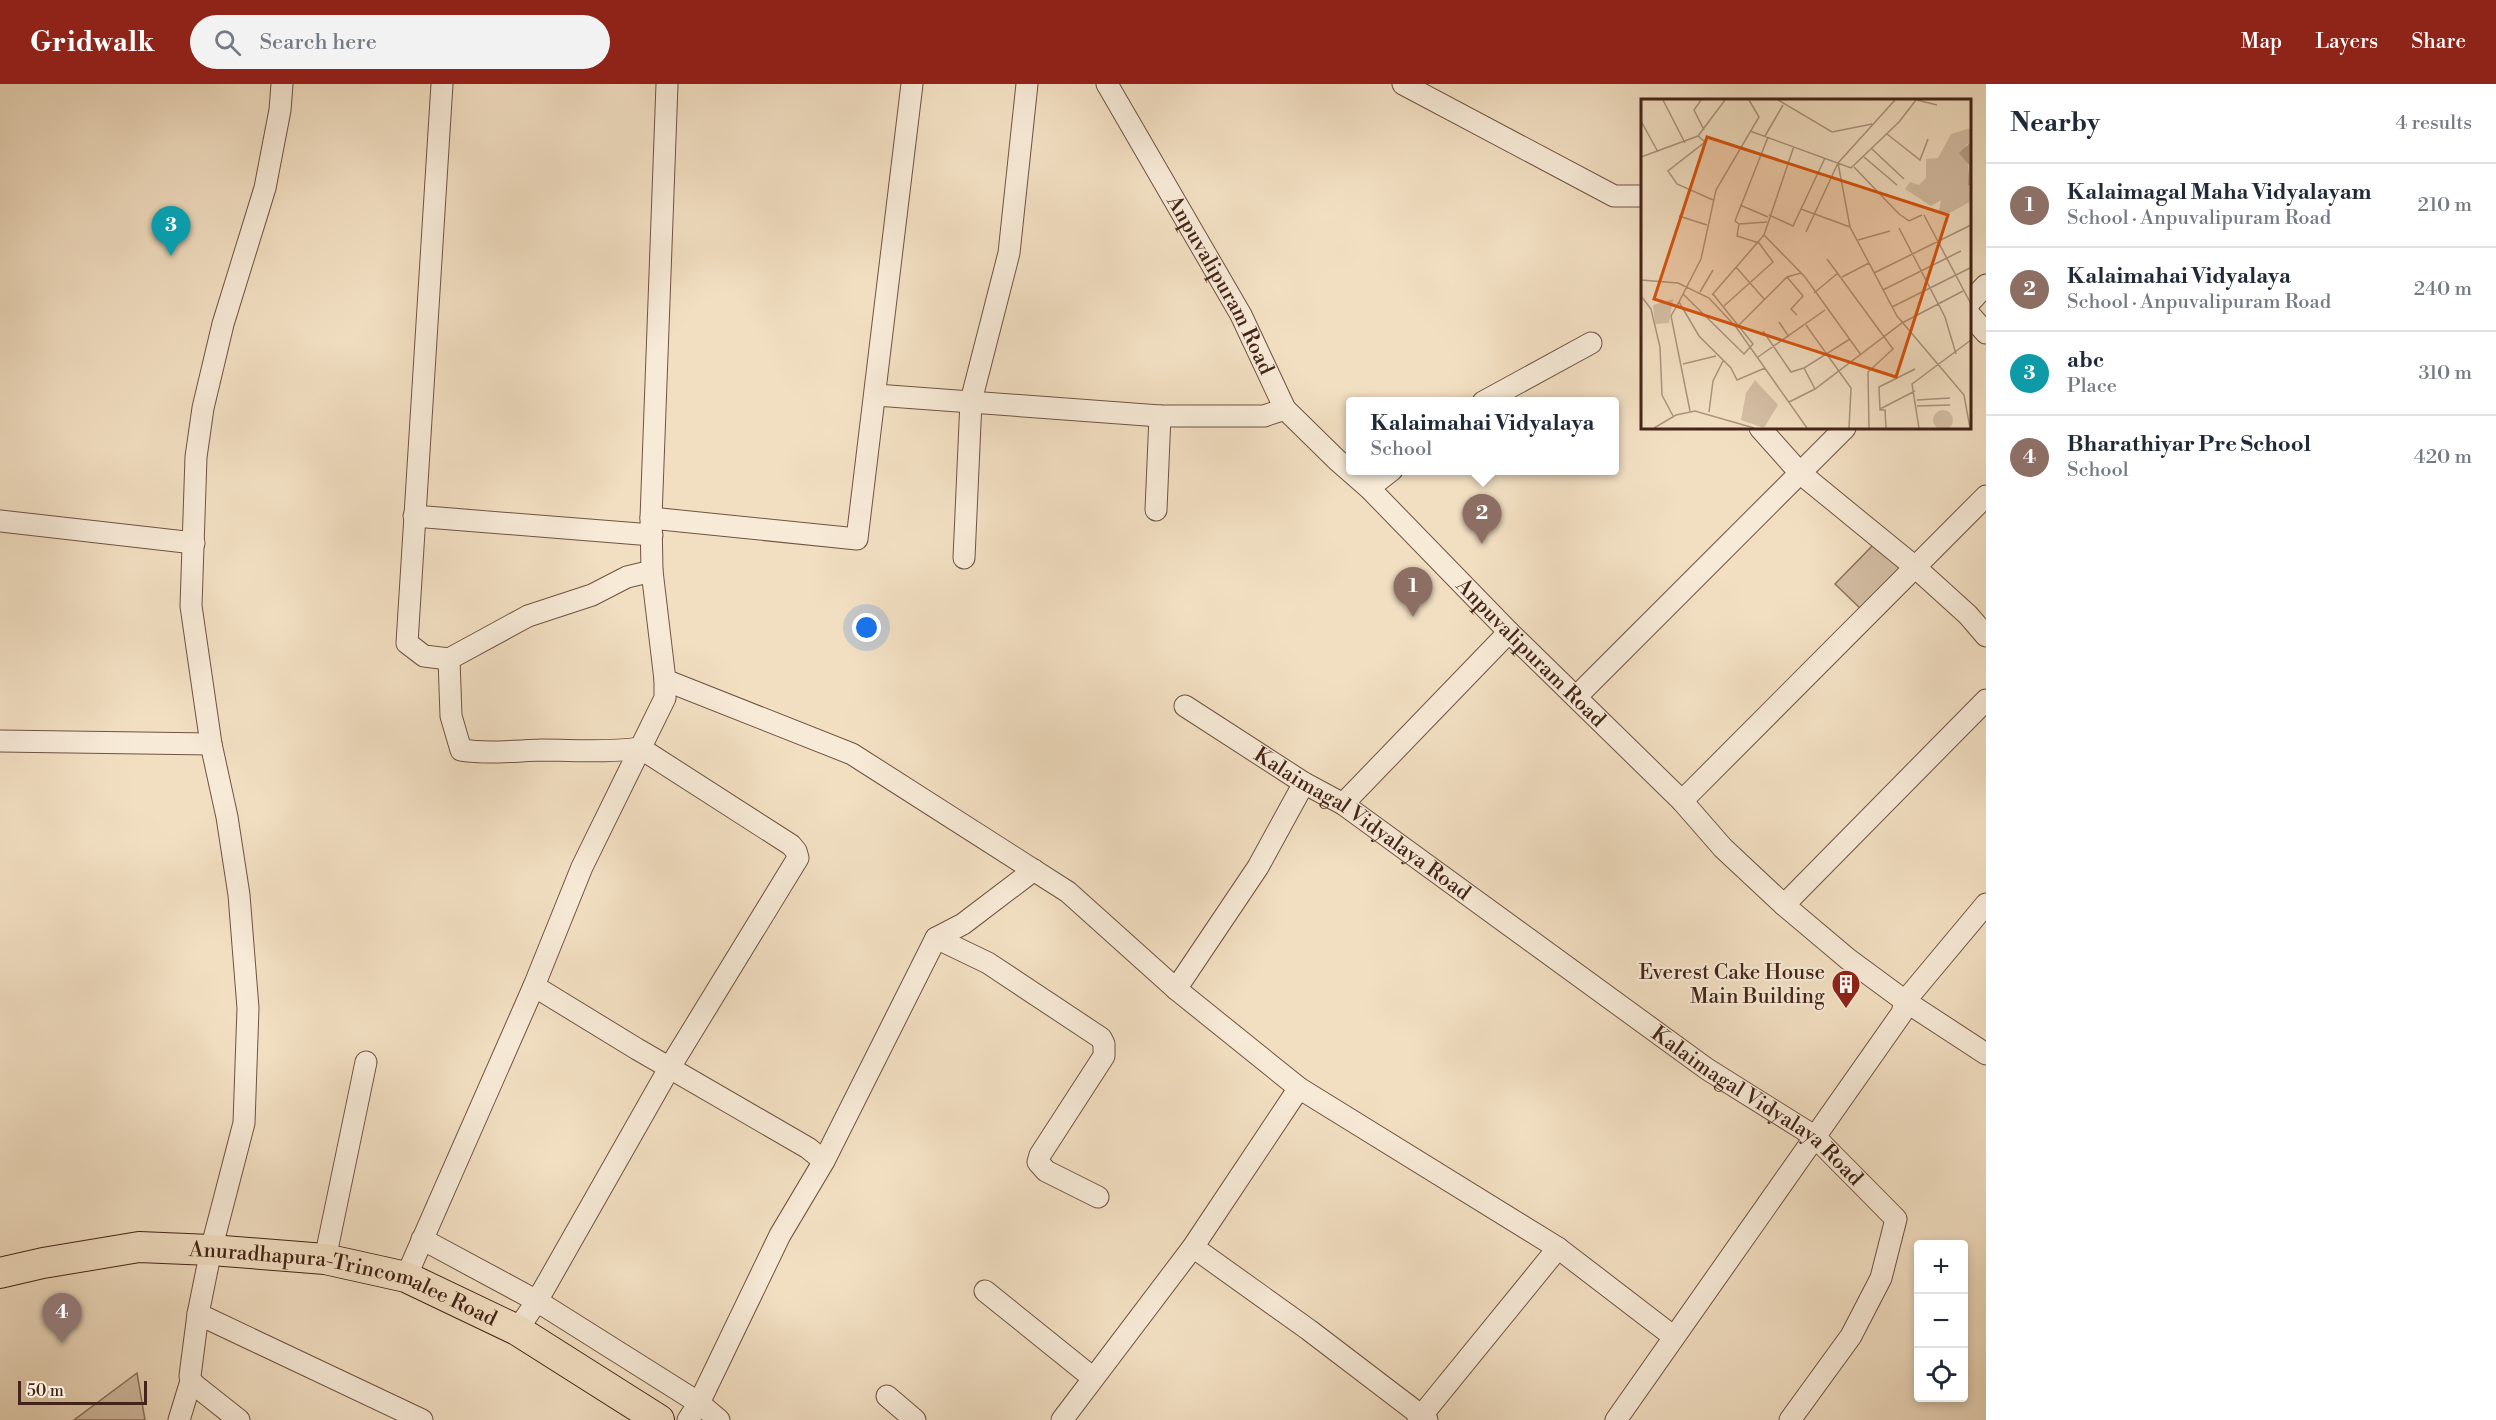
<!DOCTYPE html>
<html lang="en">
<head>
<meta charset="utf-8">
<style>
  :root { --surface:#fff; --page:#f2f2f3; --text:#1f2937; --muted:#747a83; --line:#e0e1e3; --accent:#8f2418 }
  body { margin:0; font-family:"Libre Bodoni",serif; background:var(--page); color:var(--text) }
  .controls { position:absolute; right:18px; bottom:18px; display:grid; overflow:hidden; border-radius:6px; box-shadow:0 3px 9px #0003 }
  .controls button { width:54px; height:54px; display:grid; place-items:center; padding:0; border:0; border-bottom:2px solid var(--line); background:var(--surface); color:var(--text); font:30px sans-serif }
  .scale { position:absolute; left:18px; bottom:15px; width:129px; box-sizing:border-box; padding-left:6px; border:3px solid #442418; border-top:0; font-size:16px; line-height:21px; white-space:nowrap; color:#442418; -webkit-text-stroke:4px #f7ead7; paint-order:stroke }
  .you { position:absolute; left:867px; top:544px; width:21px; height:21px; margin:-15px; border:4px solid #fff; border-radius:50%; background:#1a73e8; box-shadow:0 0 0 9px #1a73e833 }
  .badge { display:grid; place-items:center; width:39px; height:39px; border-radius:50%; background:var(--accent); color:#fff; font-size:20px; font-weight:700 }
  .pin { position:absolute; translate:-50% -50px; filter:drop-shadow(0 2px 3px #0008) }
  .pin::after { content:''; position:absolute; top:32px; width:21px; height:18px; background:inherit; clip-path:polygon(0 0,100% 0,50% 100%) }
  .popup { position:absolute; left:1346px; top:313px; width:273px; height:78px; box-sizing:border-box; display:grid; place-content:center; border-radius:6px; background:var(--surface); filter:drop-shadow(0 2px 4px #0005); font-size:20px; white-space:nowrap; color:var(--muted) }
  .popup b { font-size:22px; color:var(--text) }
  .popup::after { content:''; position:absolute; left:50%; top:100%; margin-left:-12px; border:12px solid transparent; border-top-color:var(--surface) }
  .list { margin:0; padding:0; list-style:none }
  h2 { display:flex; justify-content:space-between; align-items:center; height:78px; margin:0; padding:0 24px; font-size:26px }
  h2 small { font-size:20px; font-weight:400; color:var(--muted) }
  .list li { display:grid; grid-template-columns:39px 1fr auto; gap:18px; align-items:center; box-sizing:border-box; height:84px; padding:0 24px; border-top:2px solid var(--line) }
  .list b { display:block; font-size:22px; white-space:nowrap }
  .list p { margin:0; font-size:20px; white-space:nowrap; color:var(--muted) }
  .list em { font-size:20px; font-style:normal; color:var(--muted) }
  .icon { flex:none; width:33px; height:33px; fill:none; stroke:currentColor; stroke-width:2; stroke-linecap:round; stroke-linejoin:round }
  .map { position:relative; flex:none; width:1986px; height:1336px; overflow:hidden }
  header { display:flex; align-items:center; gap:36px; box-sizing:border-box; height:84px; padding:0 30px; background:var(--accent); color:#fff }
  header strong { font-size:28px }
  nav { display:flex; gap:33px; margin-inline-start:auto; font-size:21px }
  .search { width:420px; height:54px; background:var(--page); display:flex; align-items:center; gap:15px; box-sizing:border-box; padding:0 21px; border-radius:33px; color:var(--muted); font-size:22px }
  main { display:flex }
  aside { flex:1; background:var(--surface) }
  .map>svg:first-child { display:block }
</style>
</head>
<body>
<header>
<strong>Gridwalk</strong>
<div class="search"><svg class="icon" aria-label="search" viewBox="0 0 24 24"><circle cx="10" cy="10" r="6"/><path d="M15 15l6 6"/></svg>Search here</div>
<nav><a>Map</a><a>Layers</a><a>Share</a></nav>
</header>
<main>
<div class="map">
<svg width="1986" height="1336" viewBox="0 0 1986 1336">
  <rect width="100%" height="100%" fill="#f2dfc2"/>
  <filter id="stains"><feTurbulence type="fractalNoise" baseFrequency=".00333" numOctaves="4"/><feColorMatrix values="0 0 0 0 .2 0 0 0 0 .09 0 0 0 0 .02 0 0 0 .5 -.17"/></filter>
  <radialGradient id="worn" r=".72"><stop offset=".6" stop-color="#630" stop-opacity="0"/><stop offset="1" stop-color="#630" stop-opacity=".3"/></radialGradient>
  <g fill="#d4bfa5" stroke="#8c725e" stroke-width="1.5">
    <path d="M1875 459 1901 485 1862 526 1835 500Z"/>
    <path d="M137 1289 145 1336H74Z"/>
  </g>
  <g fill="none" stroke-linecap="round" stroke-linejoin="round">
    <g stroke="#705342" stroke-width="23">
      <g id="minor">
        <path d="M442 0 407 559 424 572 449 575 528 532 592 511 627 493 652 487"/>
        <path d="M667 0 651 434 652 487 665 596 852 670 1068 808 1176 905 1299 1004 1558 1164 1674 1253"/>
        <path id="s1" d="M1107 0 1241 231 1285 325 1337 376 1369 404 1509 548 1682 717 1723 764 1784 821 1848 875 1905 917 1986 970"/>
        <path d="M1403 0 1614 112H1642"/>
        <path d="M1970 218 1986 201"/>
        <path d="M1970 231 1986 249"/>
        <path d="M876 311 1160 332H1264L1285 325"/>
        <path d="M1483 318 1591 259"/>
        <path d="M1760 344 1800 389 1915 483 1968 531 1986 552"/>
        <path d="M1369 404 1392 386"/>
        <path d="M1156 426 1160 332"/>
        <path d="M414 432 652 451"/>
        <path d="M651 434 857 455 912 0"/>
        <path d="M0 437 194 459"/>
        <path d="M964 474 971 317 1009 169 1027 0"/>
        <path d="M449 575 451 632 461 666C488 670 513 667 541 666 574 666 607 669 640 664L791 761 796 767 798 774 670 983 537 1217 517 1246"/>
        <path d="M1576 613 1845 344"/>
        <path id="s2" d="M1185 622 1304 699 1343 720 1707 985 1814 1052 1896 1135 1881 1194 1851 1252 1790 1336"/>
        <path d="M0 657 211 660"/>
        <path d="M1682 717 1986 412"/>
        <path d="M1343 720 1509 548"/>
        <path d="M1784 821 1986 616"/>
        <path d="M936 854 988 879 1101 954 1104 960V972L1040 1071 1038 1078 1046 1087 1098 1113"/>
        <path d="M534 902 637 965 808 1064 824 1077"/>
        <path d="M1176 905 1258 783 1304 699"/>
        <path d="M422 1155 537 1217 699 1319 719 1336"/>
        <path d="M1193 1163 1309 1246 1427 1336"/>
        <path d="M325 1175 366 978"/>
        <path d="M406 1193 534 902 582 783 665 614V596"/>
        <path d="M985 1207 1093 1294"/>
        <path d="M198 1230 422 1336"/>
        <path d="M887 1312 915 1336"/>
        <path d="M179 1336 191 1297"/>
        <path d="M239 1336 196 1302 191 1297 190 1292 198 1230 211 1166 244 1039 248 924 239 811 227 733 211 660 191 522 196 373 203 324 223 240 265 104 280 26 282 0"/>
        <path d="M688 1336 699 1319 780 1151 824 1077 936 854 963 840 1034 786"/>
        <path d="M1062 1336 1193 1163 1299 1004"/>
        <path d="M1418 1336 1558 1164"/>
        <path d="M1616 1336 1902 929 1905 917 1986 820"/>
      </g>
    </g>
    <g stroke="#442418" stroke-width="32">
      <g id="highway">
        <path id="s3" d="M0 1189 43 1179 139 1163 211 1166 325 1175 406 1193 517 1246 659 1336"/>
      </g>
    </g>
    <use href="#minor" stroke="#f7ead7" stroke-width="21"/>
    <use href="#highway" stroke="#f2dfc2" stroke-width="30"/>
  </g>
  <defs>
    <g id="building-pin" transform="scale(1.5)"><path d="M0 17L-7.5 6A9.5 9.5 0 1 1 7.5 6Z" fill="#8f2418" stroke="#f7ead7"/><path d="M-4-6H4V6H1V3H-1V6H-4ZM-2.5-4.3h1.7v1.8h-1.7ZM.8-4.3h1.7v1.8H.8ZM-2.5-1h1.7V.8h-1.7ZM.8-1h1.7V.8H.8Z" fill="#fff"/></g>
  </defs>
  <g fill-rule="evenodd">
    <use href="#building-pin" x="1846" y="900"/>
  </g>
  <g text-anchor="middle" stroke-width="4.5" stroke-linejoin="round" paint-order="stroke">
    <g font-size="21" fill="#442418" stroke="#f7ead7">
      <text dy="7" stroke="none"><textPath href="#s1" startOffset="231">Anpuvalipuram Road</textPath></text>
      <text dy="7" stroke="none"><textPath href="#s1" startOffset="717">Anpuvalipuram Road</textPath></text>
      <text dy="7" stroke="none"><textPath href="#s2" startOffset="213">Kalaimagal Vidyalaya Road</textPath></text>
      <text dy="7" stroke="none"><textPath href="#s2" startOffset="699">Kalaimagal Vidyalaya Road</textPath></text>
      <text dy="7" stroke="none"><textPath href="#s3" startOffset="351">Anuradhapura-Trincomalee Road</textPath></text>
    </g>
    <g font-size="21" fill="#442418" stroke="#f7ead7" text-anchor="end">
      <text x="1825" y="895">Everest Cake House<tspan x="1825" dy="24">Main Building</tspan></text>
    </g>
  </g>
  <g transform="translate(1641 15)">
    <rect width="330" height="330" fill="#f2dfc2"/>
    <path d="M330 29V43L325 46 330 102 307 115 298 112 300 101 290 107 264 90 269 83 278 86 285 79V60L297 59 310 35ZM32 200 28 224 14 225 12 206ZM114 281 137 306 123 329 100 321 105 294ZM292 321a10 10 0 1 1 20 0a10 10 0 1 1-20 0Z" fill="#d4bfa5"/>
    <path d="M330 43V86H327L328 66 318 54Z" fill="#b79f88"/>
    <path fill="none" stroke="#ac947e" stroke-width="1.5" d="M22 1 44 44M60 1 53 11 63 31M108 1 118 18 75 91 60 160 38 203 58 237 90 269 96 281 124 269M137 1 191 33 231 25M254 1 197 64 209 128 256 217 323 296 329 329M276 1 296 6M0 22 17 53M109 32 210 69 258 23 275 1M246 35 279 61 287 40M57 37 64 43 27 72 36 85 72 101M124 37 142 6M153 47 123 136 164 178 220 256M231 50 263 80M0 58 57 37 84 1M223 58 256 86M213 68 258 115 268 122 281 116M99 106 127 118M160 110 209 128M128 116 152 127 184 59M283 116 330 205M38 117 66 126M126 123 98 125 94 122 127 38M258 129 304 218 315 255M165 133 197 64M217 141 249 132M186 160 252 250 227 273 228 329M95 168 124 201M233 174 330 126M146 178 162 197 150 210 156 216M201 178 228 164M0 181 37 184 68 199 95 228 166 329M242 191 320 152M59 193 72 171M173 194 197 174M42 195 103 255 112 245 72 195M71 196 123 136M0 197 10 210 19 248 21 296 32 317M38 203 30 217 49 312M83 207 132 163 118 144 96 137 98 125M251 208 329 169M138 223 148 238M98 226 146 178 160 174M165 226 210 289 208 329M122 232 150 273 163 269M117 258 184 211M42 265 75 257M174 290 163 269 209 240M276 301 309 299M148 303 174 290 261 224 322 192M276 307 309 306M239 310 274 292M68 313 72 282 82 262M13 329 35 316 54 312 113 329M245 329 244 311H239L238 288 274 270M278 329 271 285 330 241"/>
    <path fill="#d8540d" fill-opacity="0.15" stroke="#d8540d" stroke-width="3" d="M66 38 307 116 255 278 13 200Z"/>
    <rect width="330" height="330" fill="none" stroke="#442418" stroke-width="3"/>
  </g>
  <rect width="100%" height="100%" filter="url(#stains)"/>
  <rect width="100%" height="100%" fill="url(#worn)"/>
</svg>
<div class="controls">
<button>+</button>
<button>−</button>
<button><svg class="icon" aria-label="locate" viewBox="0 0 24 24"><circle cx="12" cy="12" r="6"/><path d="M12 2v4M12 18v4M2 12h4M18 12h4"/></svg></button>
</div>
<div class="scale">50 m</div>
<div class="you"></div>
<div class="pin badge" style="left:1413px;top:533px;background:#8d6e63">1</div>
<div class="pin badge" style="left:1482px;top:460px;background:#8d6e63">2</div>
<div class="popup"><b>Kalaimahai Vidyalaya</b>School</div>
<div class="pin badge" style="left:171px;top:172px;background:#0f9aa8">3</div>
<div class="pin badge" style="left:62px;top:1259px;background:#8d6e63">4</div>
</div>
<aside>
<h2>Nearby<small>4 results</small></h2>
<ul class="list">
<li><span class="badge" style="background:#8d6e63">1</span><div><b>Kalaimagal Maha Vidyalayam</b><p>School · Anpuvalipuram Road</p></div><em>210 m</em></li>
<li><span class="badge" style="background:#8d6e63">2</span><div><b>Kalaimahai Vidyalaya</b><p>School · Anpuvalipuram Road</p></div><em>240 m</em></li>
<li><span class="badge" style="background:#0f9aa8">3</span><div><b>abc</b><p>Place</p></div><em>310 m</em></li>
<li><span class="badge" style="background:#8d6e63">4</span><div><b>Bharathiyar Pre School</b><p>School</p></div><em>420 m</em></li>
</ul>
</aside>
</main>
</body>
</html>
